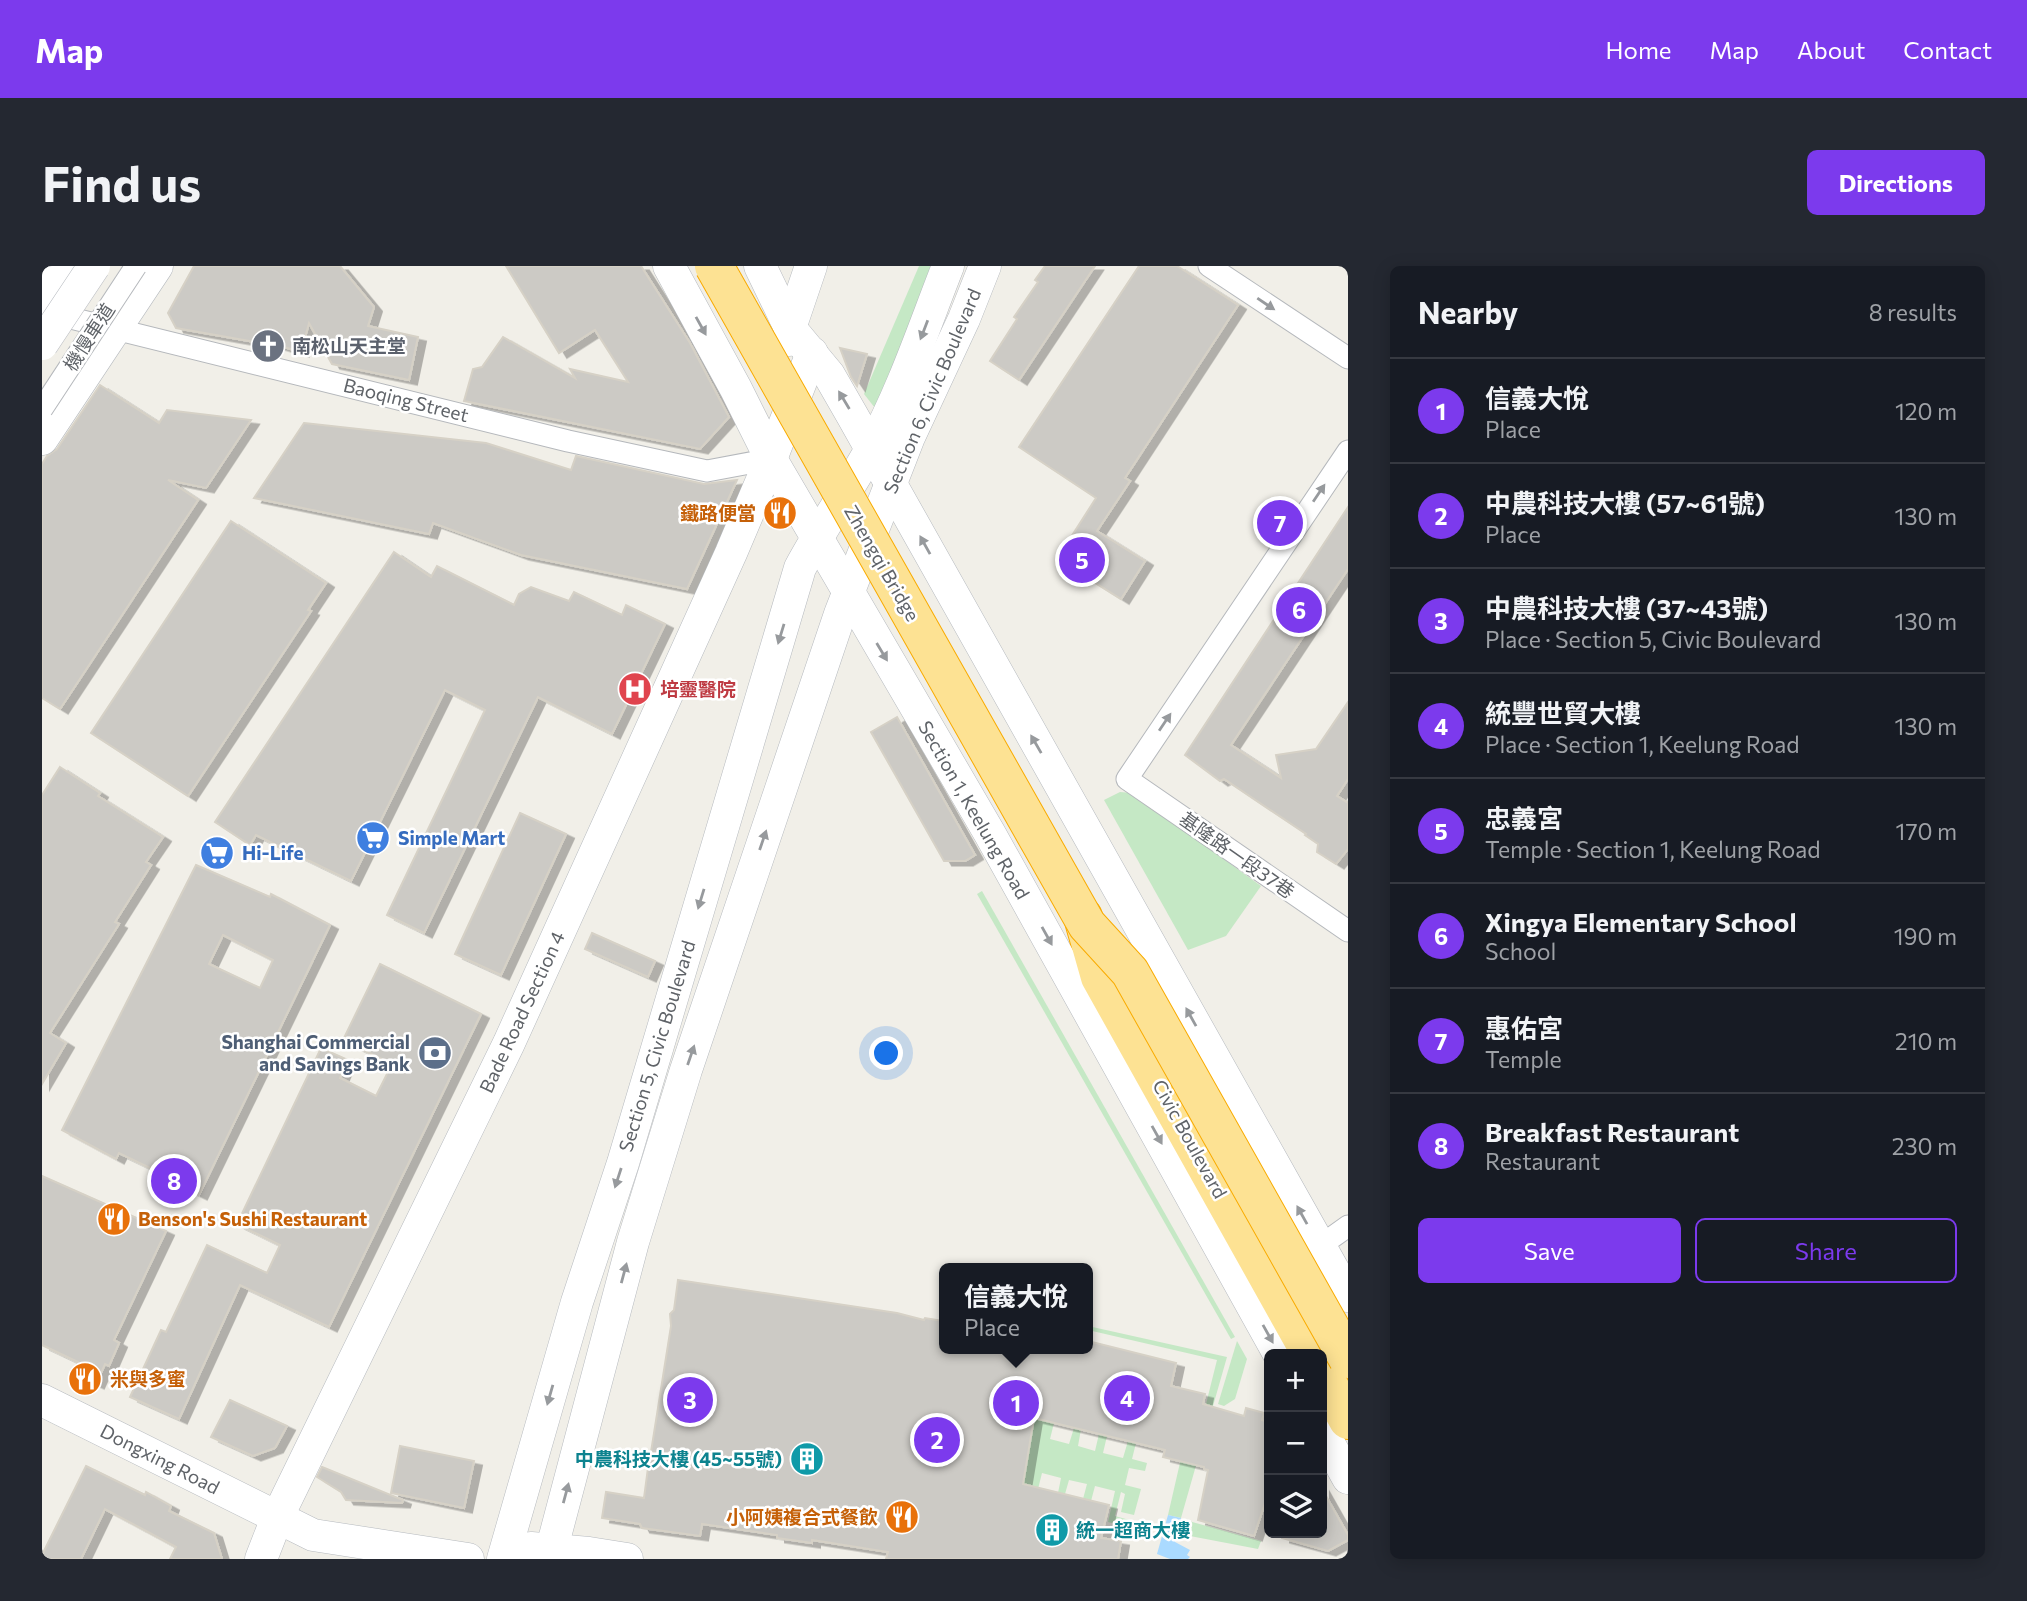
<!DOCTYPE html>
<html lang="en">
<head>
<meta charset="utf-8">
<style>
  :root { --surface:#171b24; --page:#242831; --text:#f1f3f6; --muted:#9ea1a6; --line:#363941; --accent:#7c3aed }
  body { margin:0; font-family:Commissioner,"Noto Sans TC",sans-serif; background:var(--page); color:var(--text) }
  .controls { position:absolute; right:21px; bottom:21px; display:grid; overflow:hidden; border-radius:10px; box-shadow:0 4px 18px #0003 }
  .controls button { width:63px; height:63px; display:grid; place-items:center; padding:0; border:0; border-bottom:2px solid var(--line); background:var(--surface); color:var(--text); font:35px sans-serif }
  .you { position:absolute; left:845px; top:788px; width:24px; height:24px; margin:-18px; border:5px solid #fff; border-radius:50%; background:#1a73e8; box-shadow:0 0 0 10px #1a73e833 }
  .badge { display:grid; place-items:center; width:46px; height:46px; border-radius:50%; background:var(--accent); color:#fff; font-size:23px; font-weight:700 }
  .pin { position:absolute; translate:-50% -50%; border:4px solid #fff; box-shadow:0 2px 7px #0006 }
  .popup { position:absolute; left:897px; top:997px; width:154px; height:91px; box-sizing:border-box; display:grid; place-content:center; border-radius:10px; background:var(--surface); filter:drop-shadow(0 2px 5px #0005); font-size:23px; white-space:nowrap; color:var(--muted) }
  .popup b { font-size:26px; color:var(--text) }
  .popup::after { content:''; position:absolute; left:50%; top:100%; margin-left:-14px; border:14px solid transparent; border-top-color:var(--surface) }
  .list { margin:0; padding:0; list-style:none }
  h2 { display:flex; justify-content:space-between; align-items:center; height:91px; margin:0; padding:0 28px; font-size:30px }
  h2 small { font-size:23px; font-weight:400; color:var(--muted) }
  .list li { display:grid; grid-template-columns:46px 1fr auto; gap:21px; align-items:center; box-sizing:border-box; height:105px; padding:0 28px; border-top:2px solid var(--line) }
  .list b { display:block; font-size:26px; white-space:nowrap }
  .list p { margin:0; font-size:23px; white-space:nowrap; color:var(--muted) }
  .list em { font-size:23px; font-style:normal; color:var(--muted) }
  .actions { display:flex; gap:14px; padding:21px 28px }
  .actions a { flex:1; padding:16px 0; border:2px solid var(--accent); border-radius:10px; text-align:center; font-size:24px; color:var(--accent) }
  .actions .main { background:var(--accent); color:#fff }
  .icon { flex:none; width:38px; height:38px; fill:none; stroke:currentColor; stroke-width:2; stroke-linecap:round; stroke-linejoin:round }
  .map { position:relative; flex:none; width:1306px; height:1293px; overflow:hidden; border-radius:10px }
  header { display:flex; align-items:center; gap:42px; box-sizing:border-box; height:98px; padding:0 35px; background:var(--accent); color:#fff }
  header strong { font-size:33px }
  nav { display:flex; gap:38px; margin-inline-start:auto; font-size:24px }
  .intro { display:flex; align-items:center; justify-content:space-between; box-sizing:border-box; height:168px; padding:0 42px }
  h1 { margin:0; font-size:49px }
  .button { padding:18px 32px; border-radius:10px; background:var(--accent); color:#fff; font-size:24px; font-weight:700 }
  main { display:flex; gap:42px; padding:0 42px }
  aside { flex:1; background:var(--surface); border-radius:10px; box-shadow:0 4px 18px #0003 }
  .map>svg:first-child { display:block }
</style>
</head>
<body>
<header>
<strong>Map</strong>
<nav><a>Home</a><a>Map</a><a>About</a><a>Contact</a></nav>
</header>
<div class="intro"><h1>Find us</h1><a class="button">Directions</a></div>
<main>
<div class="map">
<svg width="1306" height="1293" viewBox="0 0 1306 1293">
  <defs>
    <filter id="shadow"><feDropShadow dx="8" dy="4.5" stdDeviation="0" flood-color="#0004"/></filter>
  </defs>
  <rect width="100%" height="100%" fill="#f1efe8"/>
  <g fill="#c5e8c5">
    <path d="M877 0H900L840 151 822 128Z"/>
    <path d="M1078 526 1090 527 1219 620 1184 670 1146 684 1062 534Z"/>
    <path d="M940 625 1193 1071 1189 1073 935 628Z"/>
    <path d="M1046 1060 1185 1091 1139 1252 1126 1249 1140 1188 1151 1190 1175 1094 1046 1064Z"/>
    <path d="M1195 1075 1205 1093 1193 1133 1182 1140 1176 1138Z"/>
    <path d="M1004 1083H1019L1001 1154 1012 1157 1008 1173 1027 1178 1032 1162 1039 1163 1036 1180 1053 1185 1057 1168 1065 1170 1061 1187 1081 1192 1086 1175 1094 1177 1090 1193 1105 1197 1103 1205 1087 1202 1083 1219 1099 1223 1092 1249 1079 1246 1083 1228 1079 1226 1073 1250 1091 1255 1089 1262 1066 1256 1073 1225 1053 1220 1049 1235 1041 1233 1045 1218 1027 1214 1023 1228 1016 1227 1019 1212 1000 1207 993 1235 962 1216 984 1200Z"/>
    <path d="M1143 1254 1219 1275 1216 1283 1148 1270 1141 1262Z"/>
  </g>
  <path fill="#aadaff" d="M1126 1249 1139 1252 1133 1276 1148 1284 1145 1289 1148 1291 1146 1293H1128L1115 1288Z"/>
  <g fill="#cccac5" stroke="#d6d1c6" stroke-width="2" fill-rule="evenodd" filter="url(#shadow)">
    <path d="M152 0H298L332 41 326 60 376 71 367 114 290 98 267 57 259 86 214 73 213 76 134 62 126 47Z"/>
    <path d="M464 0H599L648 77 687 151 658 183 422 135 431 103 440 101 461 71 533 112 528 103 586 116 553 64 517 87Z"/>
    <path d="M1003 0H1053L977 114 948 95 975 53 972 51 996 16 993 14Z"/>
    <path d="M1097 0H1135L1196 39 1083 212 1088 215 1055 265 1103 295 1079 333 1015 293 1054 232 977 181Z"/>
    <path d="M798 82 825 88 815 120 809 111Z"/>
    <path d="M58 119 117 157 125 144 209 154 164 222 126 214 156 234 18 443 0 432V198L5 190 15 183Z"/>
    <path d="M262 157 444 177 529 204 534 190 662 218 695 214 645 323 479 289 391 257 387 268 212 232Z"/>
    <path d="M1306 241V303L1189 479 1239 512 1234 489 1274 483 1306 436V513L1295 530 1306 537V583L1294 598 1275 586 1276 578 1263 569 1264 568 1182 513 1178 515 1143 489Z"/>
    <path d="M189 255 284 317 266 344 269 345 146 530 49 467Z"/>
    <path d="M352 286 389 311 395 300 472 339 477 328 489 321 527 335 532 326 580 349 584 339 623 358 570 468 496 431 382 667 345 649 443 444 403 424 309 615 214 569 208 579 173 556Z"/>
    <path d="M855 451 933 589 923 595H902L829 466Z"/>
    <path d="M18 501 58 527 56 530 121 571 104 596 109 599 73 656 77 658 8 767 24 777 0 818V529Z"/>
    <path d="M478 547 524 568 459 709 413 688Z"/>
    <path d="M154 599 228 631 229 628 288 659 157 929 125 913 127 911 77 887 74 893 20 864ZM181 669 231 694 218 722 167 698Z"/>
    <path d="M550 667 613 695 606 711 543 683Z"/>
    <path d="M338 698 439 748 287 1061 198 1019 137 1153 88 1131 119 1064 124 1066 165 979 225 1007 238 979 195 958 279 782 306 794 298 812 334 830 350 798 301 774Z"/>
    <path d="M0 910 124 965 72 1074 77 1077 67 1100 63 1098 54 1118 31 1107 36 1096 0 1079Z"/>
    <path d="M636 1014 855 1047 882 1054 883 1052 902 1055V1083H1046V1075L1134 1097 1129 1120 1163 1128 1161 1138 1202 1150 1204 1142 1222 1147 1220 1154 1227 1156V1225L1212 1270 1156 1254 1166 1204 1162 1203V1201L1121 1191 1123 1184 992 1152 981 1218 1067 1239 1059 1272 1079 1275 1076 1293H844L846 1286 770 1274V1277L735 1272V1269L660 1258 658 1270 600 1262 598 1258 560 1252 564 1226 602 1232 606 1202V1191L609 1186 629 1060 628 1048 632 1044Z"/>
    <path d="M188 1134 245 1160 233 1182 211 1190 169 1171Z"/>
    <path d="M358 1180 432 1195 422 1242 349 1227Z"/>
    <path d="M44 1200 103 1229 104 1226 129 1240 127 1245 172 1267 180 1293H128L134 1281 63 1243 39 1293H0V1289Z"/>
    <path d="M280 1201 361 1234 360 1237 304 1234 299 1226 275 1211Z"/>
    <path d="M1280 1223 1306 1269V1274L1286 1285 1240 1272V1267H1280Z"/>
  </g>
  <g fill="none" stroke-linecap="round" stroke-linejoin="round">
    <g stroke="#b5b8bc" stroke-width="23">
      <g id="street">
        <path d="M1167 0 1306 92"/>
        <path d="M0 40 26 0"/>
        <path d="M0 45 526 175 665 205 729 193"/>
        <path d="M1306 185 1085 513 1306 665"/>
        <path d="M1278 980 1306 960"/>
      </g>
    </g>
    <g stroke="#b6babf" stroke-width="33">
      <g id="secondary">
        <path d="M627 0 694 123 729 193 948 568 1237 1088"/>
        <path d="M718 0 748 62 787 109 810 149 1306 1030"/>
        <path d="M0 10 7 0"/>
        <path d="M747 74 748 62 769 0"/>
        <path d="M0 173 115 0"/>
        <path d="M0 1134 271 1269 426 1293"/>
        <path d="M1280 1165 1306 1212"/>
        <path d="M489 1282 547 1287 585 1293"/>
        <path d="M219 1293 235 1252 467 777 689 287 729 193 770 87"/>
        <path d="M461 1293 535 1036 581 897 758 302C780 261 807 223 829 183 861 125 882 61 906 0"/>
        <path d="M507 1293 591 976 644 804 798 348 867 171 922 53 943 0"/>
      </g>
    </g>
    <g stroke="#f9ab00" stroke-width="40">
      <g id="highway">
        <path d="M1041 651 1058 711 1269 1088"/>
        <path d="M1280 1107 1306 1154"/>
      </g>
    </g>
    <use href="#street" stroke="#fff" stroke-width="21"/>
    <use href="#secondary" stroke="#fff" stroke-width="32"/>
    <use href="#highway" stroke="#fde293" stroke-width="38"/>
    <g stroke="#b5b8bc" stroke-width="23" stroke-linecap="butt">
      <path id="street-bridge" d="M0 143 94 0"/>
    </g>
    <g stroke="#b6babf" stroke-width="33" stroke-linecap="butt">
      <path id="secondary-bridge" d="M0 78 52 0"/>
    </g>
    <g stroke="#f9ab00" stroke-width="40" stroke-linecap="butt">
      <path id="highway-bridge" d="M672 0 1045 659 1088 706 1306 1093"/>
    </g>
    <use href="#street-bridge" stroke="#fff" stroke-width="21"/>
    <use href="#secondary-bridge" stroke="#fff" stroke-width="32"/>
    <use href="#highway-bridge" stroke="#fde293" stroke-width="38"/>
  </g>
  <defs><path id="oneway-solid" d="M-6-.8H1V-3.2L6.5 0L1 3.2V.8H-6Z" transform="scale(1.75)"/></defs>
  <g fill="#979a9d">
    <use href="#oneway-solid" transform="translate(1224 38) rotate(34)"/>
    <use href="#oneway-solid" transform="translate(659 60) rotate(61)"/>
    <use href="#oneway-solid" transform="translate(882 64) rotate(111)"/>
    <use href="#oneway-solid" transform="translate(802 134) rotate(-121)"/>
    <use href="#oneway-solid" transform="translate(1277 227) rotate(-56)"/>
    <use href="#oneway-solid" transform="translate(883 279) rotate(-119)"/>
    <use href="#oneway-solid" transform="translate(739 368) rotate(107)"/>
    <use href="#oneway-solid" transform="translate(840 386) rotate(59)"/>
    <use href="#oneway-solid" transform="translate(1123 456) rotate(-56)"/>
    <use href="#oneway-solid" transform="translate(994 478) rotate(-120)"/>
    <use href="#oneway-solid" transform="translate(721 574) rotate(-71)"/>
    <use href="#oneway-solid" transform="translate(659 633) rotate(107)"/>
    <use href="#oneway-solid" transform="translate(1005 670) rotate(61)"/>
    <use href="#oneway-solid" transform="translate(1149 751) rotate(-119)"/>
    <use href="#oneway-solid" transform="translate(649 789) rotate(-71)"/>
    <use href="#oneway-solid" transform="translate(1115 869) rotate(61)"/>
    <use href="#oneway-solid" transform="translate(576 912) rotate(108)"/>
    <use href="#oneway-solid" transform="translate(1260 949) rotate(-119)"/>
    <use href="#oneway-solid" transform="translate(582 1007) rotate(-75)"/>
    <use href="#oneway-solid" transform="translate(1226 1068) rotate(61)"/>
    <use href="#oneway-solid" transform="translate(508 1129) rotate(106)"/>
    <use href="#oneway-solid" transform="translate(524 1227) rotate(-75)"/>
  </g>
  <defs>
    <g id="church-disc" transform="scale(1.75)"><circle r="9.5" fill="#6b7280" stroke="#fff"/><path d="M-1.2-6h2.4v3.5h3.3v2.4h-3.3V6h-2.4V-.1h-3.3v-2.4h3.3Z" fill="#fff"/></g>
    <g id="restaurant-disc" transform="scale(1.75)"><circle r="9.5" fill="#e8710a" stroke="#fff"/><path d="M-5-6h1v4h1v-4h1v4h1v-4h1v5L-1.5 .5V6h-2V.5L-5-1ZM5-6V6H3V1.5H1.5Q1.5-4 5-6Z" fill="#fff"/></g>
    <g id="hospital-disc" transform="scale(1.75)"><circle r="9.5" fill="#e0444e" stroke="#fff"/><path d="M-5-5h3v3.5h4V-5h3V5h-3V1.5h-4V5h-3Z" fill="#fff"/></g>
    <g id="supermarket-disc" transform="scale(1.75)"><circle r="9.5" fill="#3f7fe0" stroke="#fff"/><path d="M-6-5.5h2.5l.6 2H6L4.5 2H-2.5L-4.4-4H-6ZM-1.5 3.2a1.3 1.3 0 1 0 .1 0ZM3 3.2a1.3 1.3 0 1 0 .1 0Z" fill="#fff"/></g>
    <g id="bank-disc" transform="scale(1.75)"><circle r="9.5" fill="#5c6f8a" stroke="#fff"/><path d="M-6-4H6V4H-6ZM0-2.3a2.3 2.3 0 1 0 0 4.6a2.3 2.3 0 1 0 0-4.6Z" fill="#fff"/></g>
    <g id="building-disc" transform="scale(1.75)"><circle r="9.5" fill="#0f9aa8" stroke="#fff"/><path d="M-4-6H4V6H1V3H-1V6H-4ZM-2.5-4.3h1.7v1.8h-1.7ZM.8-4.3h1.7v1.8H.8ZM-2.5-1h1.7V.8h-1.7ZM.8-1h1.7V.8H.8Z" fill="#fff"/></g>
  </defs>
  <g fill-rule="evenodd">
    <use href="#church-disc" x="226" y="80"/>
    <use href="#restaurant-disc" x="738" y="247"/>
    <use href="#hospital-disc" x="593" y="423"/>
    <use href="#supermarket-disc" x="331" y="572"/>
    <use href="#supermarket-disc" x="175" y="587"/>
    <use href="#bank-disc" x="393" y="787"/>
    <use href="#restaurant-disc" x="72" y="953"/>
    <use href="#restaurant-disc" x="43" y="1113"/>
    <use href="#building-disc" x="765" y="1193"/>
    <use href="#restaurant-disc" x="860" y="1251"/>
    <use href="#building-disc" x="1010" y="1264"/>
  </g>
  <g text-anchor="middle" stroke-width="5" stroke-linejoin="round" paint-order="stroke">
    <g font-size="19" fill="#5f6368" stroke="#fff">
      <text transform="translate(47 71) rotate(-57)" y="7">機慢車道</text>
      <text transform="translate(890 125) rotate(-67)" y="7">Section 6, Civic Boulevard</text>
      <text transform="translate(364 134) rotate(14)" y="7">Baoqing Street</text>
      <text transform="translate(840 297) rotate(60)" y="7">Zhengqi Bridge</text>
      <text transform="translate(932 544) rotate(60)" y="7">Section 1, Keelung Road</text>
      <text transform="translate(1195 589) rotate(35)" y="7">基隆路一段37巷</text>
      <text transform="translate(480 746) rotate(-65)" y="7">Bade Road Section 4</text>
      <text transform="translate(615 780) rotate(-73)" y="7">Section 5, Civic Boulevard</text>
      <text transform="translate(1148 873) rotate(61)" y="7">Civic Boulevard</text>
      <text transform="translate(118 1193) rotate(27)" y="7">Dongxing Road</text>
    </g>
    <g font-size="19" font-weight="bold" fill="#5b616d" stroke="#fff" text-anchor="start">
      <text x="250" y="87">南松山天主堂</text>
    </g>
    <g font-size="19" font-weight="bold" fill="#c56008" stroke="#fff" text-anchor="end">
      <text x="714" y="254">鐵路便當</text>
      <text x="96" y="960" text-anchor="start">Benson's Sushi Restaurant</text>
      <text x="68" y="1120" text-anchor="start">米與多蜜</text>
      <text x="836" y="1258">小阿姨複合式餐飲</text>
    </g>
    <g font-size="19" font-weight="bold" fill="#be3a42" stroke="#fff" text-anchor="start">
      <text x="618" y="430">培靈醫院</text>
    </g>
    <g font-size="19" font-weight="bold" fill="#366cbe" stroke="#fff" text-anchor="start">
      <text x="356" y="579">Simple Mart</text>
      <text x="200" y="594">Hi-Life</text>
    </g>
    <g font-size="19" font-weight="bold" fill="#4e5e75" stroke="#fff" text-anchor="end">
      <text x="368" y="783">Shanghai Commercial<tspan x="368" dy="22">and Savings Bank</tspan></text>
    </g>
    <g font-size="19" font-weight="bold" fill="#0d838f" stroke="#fff" text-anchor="end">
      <text x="740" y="1200">中農科技大樓 (45~55號)</text>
      <text x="1034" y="1271" text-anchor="start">統一超商大樓</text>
    </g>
  </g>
</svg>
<div class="controls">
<button>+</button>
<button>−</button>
<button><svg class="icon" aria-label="layers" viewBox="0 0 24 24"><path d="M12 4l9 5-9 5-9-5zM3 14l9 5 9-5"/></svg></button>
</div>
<div class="you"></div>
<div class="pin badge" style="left:974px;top:1137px">1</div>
<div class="popup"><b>信義大悅</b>Place</div>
<div class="pin badge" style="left:895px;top:1174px">2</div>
<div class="pin badge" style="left:648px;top:1134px">3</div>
<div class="pin badge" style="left:1085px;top:1132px">4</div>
<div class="pin badge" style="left:1040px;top:294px">5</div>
<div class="pin badge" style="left:1257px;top:344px">6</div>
<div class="pin badge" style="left:1238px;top:257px">7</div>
<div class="pin badge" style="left:132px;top:915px">8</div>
</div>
<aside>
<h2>Nearby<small>8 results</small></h2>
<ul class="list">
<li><span class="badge">1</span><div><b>信義大悅</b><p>Place</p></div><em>120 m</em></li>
<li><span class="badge">2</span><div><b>中農科技大樓 (57~61號)</b><p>Place</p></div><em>130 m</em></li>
<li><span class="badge">3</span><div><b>中農科技大樓 (37~43號)</b><p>Place · Section 5, Civic Boulevard</p></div><em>130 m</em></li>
<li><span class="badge">4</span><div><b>統豐世貿大樓</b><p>Place · Section 1, Keelung Road</p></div><em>130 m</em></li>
<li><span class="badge">5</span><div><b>忠義宮</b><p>Temple · Section 1, Keelung Road</p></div><em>170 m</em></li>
<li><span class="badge">6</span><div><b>Xingya Elementary School</b><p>School</p></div><em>190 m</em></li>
<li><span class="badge">7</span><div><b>惠佑宮</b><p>Temple</p></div><em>210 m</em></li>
<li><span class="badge">8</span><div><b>Breakfast Restaurant</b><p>Restaurant</p></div><em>230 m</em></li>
</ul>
<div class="actions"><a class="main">Save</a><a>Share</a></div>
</aside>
</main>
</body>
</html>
